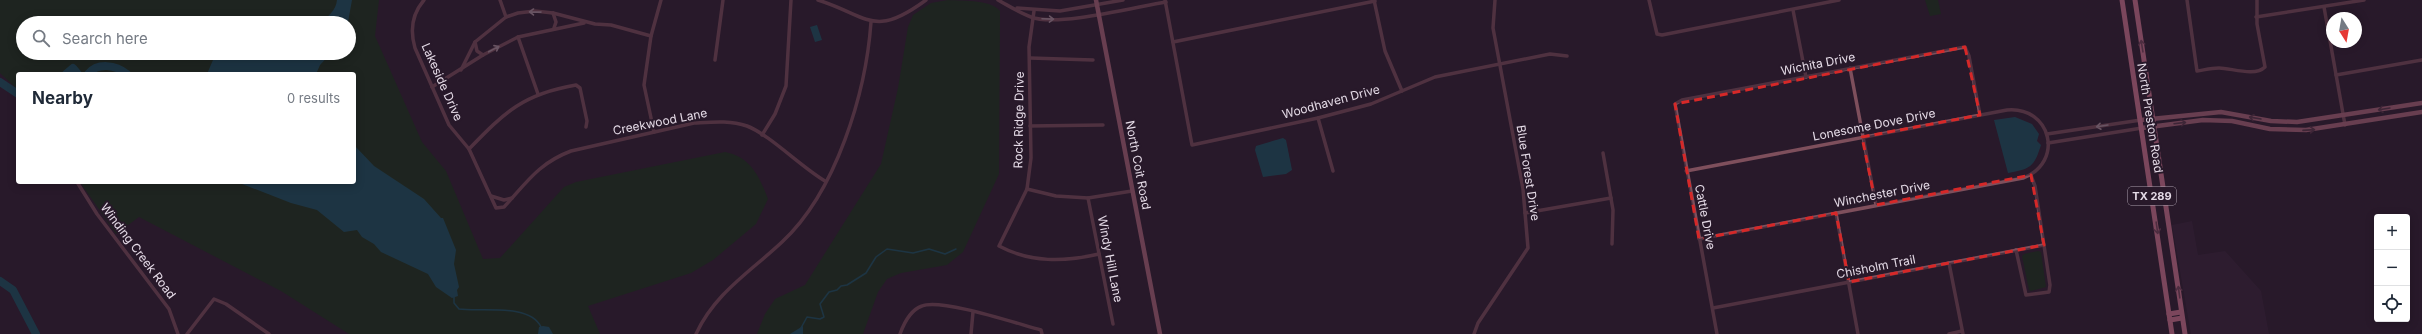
<!DOCTYPE html>
<html lang="en">
<head>
<meta charset="utf-8">
<style>
  :root { --surface:#fff; --page:#f6f6f7; --text:#1f2937; --muted:#747a83; --line:#e0e1e3 }
  body { margin:0; font-family:Inter,sans-serif; background:var(--page); color:var(--text) }
  .controls { position:absolute; right:12px; bottom:12px; display:grid; overflow:hidden; border-radius:4px; box-shadow:0 2px 10px #0003 }
  .controls button { width:36px; height:36px; display:grid; place-items:center; padding:0; border:0; border-bottom:1px solid var(--line); background:var(--surface); color:var(--text); font:20px sans-serif }
  .compass { position:absolute; left:2326px; top:12px; width:36px; height:36px; border-radius:50%; background:var(--surface); box-shadow:0 2px 10px #0003; rotate:169deg }
  .list { margin:0; padding:0; list-style:none }
  h2 { display:flex; justify-content:space-between; align-items:center; height:52px; margin:0; padding:0 16px; font-size:17px }
  h2 small { font-size:13px; font-weight:400; color:var(--muted) }
  .icon { flex:none; width:22px; height:22px; fill:none; stroke:currentColor; stroke-width:2; stroke-linecap:round; stroke-linejoin:round }
  .map { position:relative; flex:none; width:2422px; height:334px; overflow:hidden }
  .search { position:absolute; background:var(--surface); box-shadow:0 2px 10px #0003; left:16px; top:16px; width:340px; height:44px; display:flex; align-items:center; gap:10px; box-sizing:border-box; padding:0 14px; border-radius:22px; color:var(--muted); font-size:15px }
  .panel { position:absolute; background:var(--surface); box-shadow:0 2px 10px #0003; left:16px; top:72px; width:340px; height:112px; border-radius:4px }
  .map>svg:first-child { display:block }
</style>
</head>
<body>
<div class="map">
<svg width="2422" height="334" viewBox="0 0 2422 334">
  <rect width="100%" height="100%" fill="#28192a"/>
  <path fill="#342037" d="M2192 221 2198 255 2225 251 2261 291 2269 334H2191L2172 225Z"/>
  <g fill="#133215" fill-rule="evenodd">
    <path d="M0 0H379L375 36 422 142 446 171 483 259 500 258 564 187 576 182 725 152C751 157 759 176 768 199L756 224 713 260 691 273 588 306 600 334H349L281 291 139 217 116 234 80 182H354V74H18V90L0 73ZM23 23H349V53H23Z"/>
    <path d="M948 0C965 1 992 0 1000 11L999 174 963 252 947 265 901 273 887 279 878 292 863 334H757L765 314 775 299 805 285 881 164 898 88 908 27 913 15 931 3Z"/>
    <path d="M1925 0H1938L1941 14 1930 16Z"/>
    <path d="M2038 251 2041 252 2046 287 2031 291 2029 290 2022 256 2024 254Z"/>
  </g>
  <g fill="#105663">
    <path d="M337 0H352L348 22 318 23C327 18 336 11 337 0Z"/>
    <path d="M817 25 822 40 815 42 810 27Z"/>
    <path d="M216 53H331L320 65 316 74H207Z"/>
    <path d="M2015 117 2032 124 2039 134 2037 141 2041 145C2034 167 2031 169 2008 173L1994 120Z"/>
    <path d="M1283 138 1286 140 1292 170 1286 174 1263 177 1255 150 1256 146Z"/>
    <path d="M354 145 374 166 424 199 441 218H443L456 250 454 264 459 287 457 290 458 296 452 298 436 287 428 274 381 252 374 244 362 237 357 230 344 232 317 210 291 203 237 182H354Z"/>
    <path d="M543 326 549 327 553 334H538L539 327Z"/>
    <path d="M803 326V334H790Z"/>
  </g>
  <g fill="none" stroke-linecap="round" stroke-linejoin="round">
    <g stroke="#105663" stroke-width="1.5">
      <path d="M454 297V303L459 309C481 312 530 303 541 327"/>
      <path d="M801 328 807 317 820 319 824 317 820 304 829 292 837 290 841 286 847 285 866 273 876 257 887 249 913 253 929 249 945 254 956 249"/>
    </g>
    <g stroke="#105663" stroke-width="8">
      <path d="M66 74 73 68 78 74"/>
      <path d="M88 74C98 62 116 65 127 74"/>
      <path d="M0 82 18 94"/>
      <path d="M0 281 13 290 36 334"/>
    </g>
    <g stroke="#7e4f5c" stroke-width="3.5">
      <path d="M424 0C412 14 410 31 415 48L449 125 469 149 496 208 504 207C527 182 539 163 571 151L694 123C712 122 730 120 747 126 770 135 801 167 825 181"/>
      <path d="M500 0 506 17"/>
      <path d="M818 0C869 16 873 39 926 0"/>
      <path d="M998 0C1009 6 1020 13 1031 17 1058 27 1135 7 1166 2"/>
      <path d="M1165 0 1192 145 1318 118 1371 104 1435 77 1550 54 1567 56"/>
      <path d="M1374 0 1385 51 1402 91"/>
      <path d="M1649 0 1657 34 1662 35 1839 0"/>
      <path d="M2187 0 2197 71C2204 70 2211 68 2219 68 2231 68 2255 77 2265 67L2257 24V0"/>
      <path d="M2324 7 2345 125"/>
      <path d="M1017 8 1060 11 1123 0"/>
      <path d="M1793 10 1806 77"/>
      <path d="M1034 11 1029 47 1031 158 1027 189 999 246C1031 263 1064 262 1099 254"/>
      <path d="M553 13 556 22 554 28"/>
      <path d="M2256 17 2364 0"/>
      <path d="M518 37 538 94"/>
      <path d="M475 42 477 51 483 55"/>
      <path d="M1173 42 1375 1"/>
      <path d="M1030 58 1093 60"/>
      <path d="M715 60 723 0"/>
      <path d="M1850 68 1876 205"/>
      <path d="M461 70 475 42 506 17 518 13 535 11 553 13 595 24 611 25 651 36"/>
      <path d="M2336 75 2422 60"/>
      <path d="M432 87 483 55 518 37 584 23"/>
      <path d="M1318 118 1333 171"/>
      <path d="M1030 126 1103 125"/>
      <path d="M654 132 644 85 651 36 661 0"/>
      <path d="M2047 134 2141 120"/>
      <path d="M762 135 775 114 786 86 791 0"/>
      <path d="M2048 143 2142 128"/>
      <path d="M469 149C505 112 523 94 576 85L580 88 587 121 586 127"/>
      <path d="M1603 153 1613 210 1612 244"/>
      <path d="M1686 171 2007 110C2051 106 2065 162 2023 178L1699 239"/>
      <path d="M77 182 97 214 169 309 178 334"/>
      <path d="M1027 189 1056 196 1088 198 1132 191"/>
      <path d="M491 196 504 200 512 198"/>
      <path d="M1088 198 1113 324"/>
      <path d="M1525 213 1611 198"/>
      <path d="M1836 213 1858 334"/>
      <path d="M2016 250 2026 295 2049 292 2050 285 2035 186 2031 175"/>
      <path d="M1949 263 1963 334"/>
      <path d="M1713 308 2044 245"/>
      <path d="M187 334 214 299 226 304 269 334"/>
      <path d="M696 334C715 293 750 272 782 242 836 192 866 93 871 22"/>
      <path d="M900 334C904 323 910 310 922 306 941 298 1018 324 1041 330L1042 334"/>
      <path d="M971 334 973 312"/>
      <path d="M1474 334 1478 323 1528 248 1523 189 1493 28 1495 0"/>
      <path d="M1717 334 1675 104 1682 100 1965 47 1969 56 1980 115"/>
      <path d="M1949 334 1962 331"/>
    </g>
    <g stroke="#b56a7e" stroke-width="4.5">
      <path d="M1096 0 1160 334"/>
      <path d="M2141 120 2221 112 2271 121 2297 122 2422 103"/>
      <path d="M2142 128 2203 120 2232 121 2270 129 2306 130 2422 112"/>
    </g>
    <g stroke="#df7d99" stroke-width="5">
      <path d="M2122 0 2172 334"/>
      <path d="M2135 0 2185 334"/>
      <path d="M2169 314 2181 312"/>
      <path d="M2170 320 2182 318"/>
    </g>
  </g>
  <defs><path id="oneway-shaft" d="M-6 0H5M1.5-3L5.5 0L1.5 3" fill="none" stroke-width="1.6" stroke-linecap="round" stroke-linejoin="round"/></defs>
  <g stroke="#b79ca8">
    <use href="#oneway-shaft" transform="translate(535 12) rotate(-179)"/>
    <use href="#oneway-shaft" transform="translate(1048 19) rotate(2)"/>
    <use href="#oneway-shaft" transform="translate(494 49) rotate(-28)"/>
    <use href="#oneway-shaft" transform="translate(2102 126) rotate(171)"/>
  </g>
  <g stroke="#7a465c">
    <use href="#oneway-shaft" transform="translate(2142 46) rotate(-99)"/>
    <use href="#oneway-shaft" transform="translate(2157 228) rotate(82)"/>
    <use href="#oneway-shaft" transform="translate(2179 292) rotate(-98)"/>
  </g>
  <g stroke="#593547">
    <use href="#oneway-shaft" transform="translate(2384 109) rotate(171)"/>
    <use href="#oneway-shaft" transform="translate(2255 118) rotate(-170)"/>
    <use href="#oneway-shaft" transform="translate(2180 123) rotate(-7)"/>
    <use href="#oneway-shaft" transform="translate(2309 130) rotate(-4)"/>
  </g>
  <path d="M0 0H2422V334H0ZM1965 47 1980 115 1862 137 1876 205 2031 175 2044 245 1849 282 1836 213 1699 239 1675 104Z" fill="#28192a" fill-opacity=".55" fill-rule="evenodd"/>
  <path fill="none" stroke="#d62828" stroke-width="3" stroke-dasharray="8 5" stroke-linejoin="round" d="M1965 47 1980 115 1862 137 1876 205 2031 175 2044 245 1849 282 1836 213 1699 239 1675 104Z"/>
  <g text-anchor="middle" stroke-width="4" stroke-linejoin="round" paint-order="stroke">
    <rect fill="#28192a" stroke="#aca1ae" stroke-width="1" x="2128" y="187" width="48" height="18" rx="3"/>
    <g font-size="11" font-weight="bold" fill="#e5dbe7">
      <text x="2152" y="200">TX 289</text>
    </g>
    <g font-size="12" fill="#e5dbe7" stroke="#28192a">
      <text transform="translate(1818 64) rotate(-11)" y="4">Wichita Drive</text>
      <text transform="translate(442 82) rotate(66)" y="4">Lakeside Drive</text>
      <text transform="translate(1331 102) rotate(-15)" y="4">Woodhaven Drive</text>
      <text transform="translate(2150 118) rotate(81)" y="4">North Preston Road</text>
      <text transform="translate(1019 120) rotate(-89)" y="4">Rock Ridge Drive</text>
      <text transform="translate(660 122) rotate(-11)" y="4">Creekwood Lane</text>
      <text transform="translate(1874 125) rotate(-11)" y="4">Lonesome Dove Drive</text>
      <text transform="translate(1138 165) rotate(79)" y="4">North Coit Road</text>
      <text transform="translate(1528 173) rotate(81)" y="4">Blue Forest Drive</text>
      <text transform="translate(1882 194) rotate(-11)" y="4">Winchester Drive</text>
      <text transform="translate(1705 217) rotate(79)" y="4">Cattle Drive</text>
      <text transform="translate(138 251) rotate(53)" y="4">Winding Creek Road</text>
      <text transform="translate(1110 259) rotate(79)" y="4">Windy Hill Lane</text>
      <text transform="translate(1876 267) rotate(-11)" y="4">Chisholm Trail</text>
    </g>
  </g>
</svg>
<div class="controls">
<button>+</button>
<button>−</button>
<button><svg class="icon" aria-label="locate" viewBox="0 0 24 24"><circle cx="12" cy="12" r="6"/><path d="M12 2v4M12 18v4M2 12h4M18 12h4"/></svg></button>
</div>
<svg class="compass" viewBox="-18 -18 36 36"><path d="M0-13l5 13h-10z" fill="#e53935"/><path d="M0 13l5-13h-10z" fill="#747a83"/></svg>
<div class="search"><svg class="icon" aria-label="search" viewBox="0 0 24 24"><circle cx="10" cy="10" r="6"/><path d="M15 15l6 6"/></svg>Search here</div>
<section class="panel">
<h2>Nearby<small>0 results</small></h2>
<ul class="list">
</ul>
</section>
</div>
</body>
</html>
